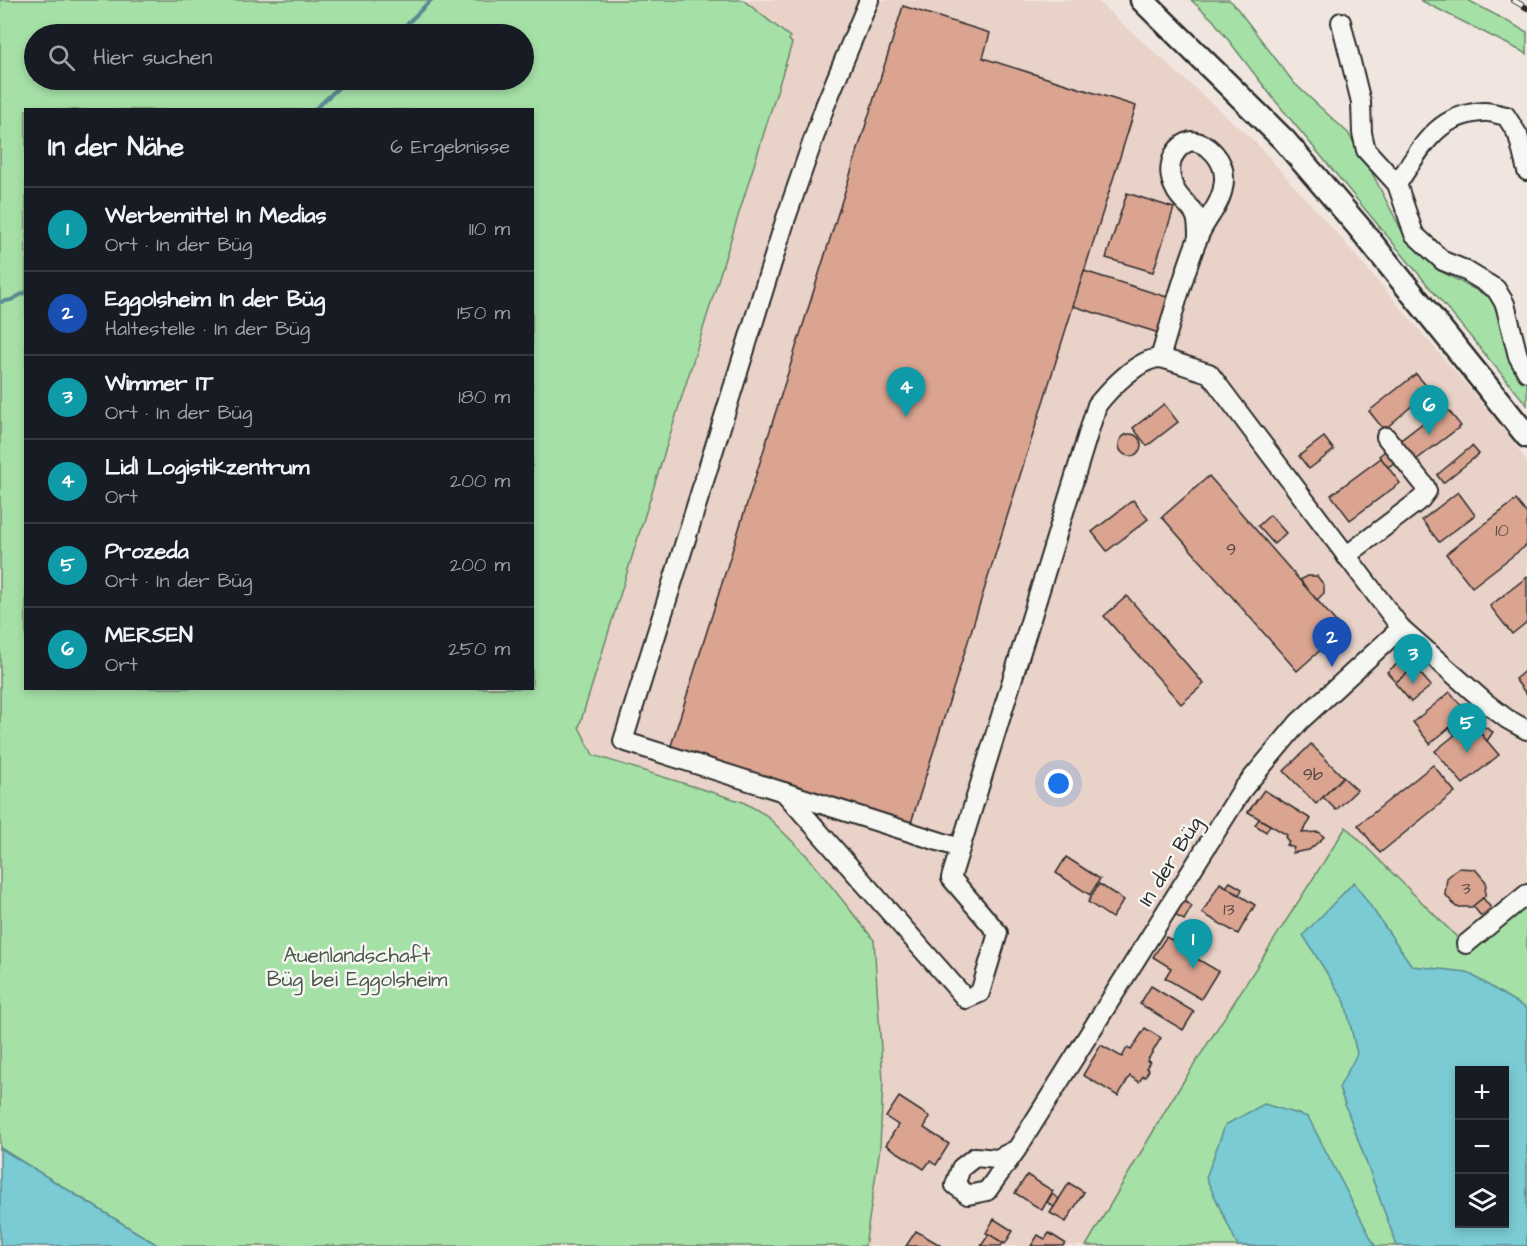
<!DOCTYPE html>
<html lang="de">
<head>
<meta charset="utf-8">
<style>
  :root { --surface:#171b24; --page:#20242c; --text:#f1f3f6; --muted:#9ea1a6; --line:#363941; --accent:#2563eb }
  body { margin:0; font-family:"Architects Daughter",sans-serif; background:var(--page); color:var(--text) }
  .controls { position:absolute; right:18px; bottom:18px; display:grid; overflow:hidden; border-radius:0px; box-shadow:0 3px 9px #0003 }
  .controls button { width:54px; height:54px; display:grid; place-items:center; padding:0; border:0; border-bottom:2px solid var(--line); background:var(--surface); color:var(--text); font:30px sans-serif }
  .you { position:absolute; left:1059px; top:784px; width:21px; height:21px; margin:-15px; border:4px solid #fff; border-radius:50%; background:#1a73e8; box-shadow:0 0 0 9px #1a73e833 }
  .badge { display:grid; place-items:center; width:39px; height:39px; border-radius:50%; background:var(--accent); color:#fff; font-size:20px; font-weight:700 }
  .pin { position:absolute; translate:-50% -50px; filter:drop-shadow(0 2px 3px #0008) }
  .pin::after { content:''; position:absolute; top:32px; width:21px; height:18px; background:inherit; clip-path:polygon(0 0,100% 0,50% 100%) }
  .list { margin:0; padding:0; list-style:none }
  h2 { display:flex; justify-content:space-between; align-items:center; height:78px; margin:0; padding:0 24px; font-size:26px }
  h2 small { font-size:20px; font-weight:400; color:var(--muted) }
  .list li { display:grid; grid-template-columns:39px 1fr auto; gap:18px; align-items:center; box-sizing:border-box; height:84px; padding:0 24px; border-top:2px solid var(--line) }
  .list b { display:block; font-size:22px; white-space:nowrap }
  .list p { margin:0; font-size:20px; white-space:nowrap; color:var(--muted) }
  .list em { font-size:20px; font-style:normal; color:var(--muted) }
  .icon { flex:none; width:33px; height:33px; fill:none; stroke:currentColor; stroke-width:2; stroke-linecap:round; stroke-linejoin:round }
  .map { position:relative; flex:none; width:1527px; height:1246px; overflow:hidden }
  .search { position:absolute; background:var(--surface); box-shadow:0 3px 9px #0003; left:24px; top:24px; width:510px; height:66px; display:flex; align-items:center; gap:15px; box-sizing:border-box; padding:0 21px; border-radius:33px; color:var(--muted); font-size:22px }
  .panel { position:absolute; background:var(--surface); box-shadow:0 3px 9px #0003; left:24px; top:108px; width:510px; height:582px; border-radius:0px }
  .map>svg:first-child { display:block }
</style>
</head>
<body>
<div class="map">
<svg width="1527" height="1246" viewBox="0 0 1527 1246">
  <rect width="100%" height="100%" fill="#f0e6df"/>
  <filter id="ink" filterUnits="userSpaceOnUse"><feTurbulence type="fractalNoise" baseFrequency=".0167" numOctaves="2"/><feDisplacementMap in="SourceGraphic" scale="12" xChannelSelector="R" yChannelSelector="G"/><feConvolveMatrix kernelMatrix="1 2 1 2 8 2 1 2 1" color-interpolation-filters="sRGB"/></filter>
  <g filter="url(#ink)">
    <path fill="#e9d2c8" d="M743 0H1096L1255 142 1340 237 1510 436 1527 462V909L1098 1246H859L573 734 790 37Z"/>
    <g fill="#a5e1a7" stroke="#688669" stroke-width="1.5" fill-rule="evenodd">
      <path d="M0 0H743L790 37 789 40 792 43 579 727 593 755 743 802 766 815 809 858 874 940 883 1081 880 1147 865 1246H159L0 1148ZM34 34H524V80H34ZM26 110H532V688H26Z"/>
      <path d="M1191 0H1229L1233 3 1294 83 1348 133 1369 167 1407 241 1438 270 1491 298 1511 346 1527 356V405L1273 98 1213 20Z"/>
      <path d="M1420 0H1468L1527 32V54Z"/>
      <path d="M1346 827 1469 949 1527 902V1246H1086L1171 1101ZM1460 1070H1504V1224H1460Z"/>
    </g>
    <g fill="#7acbd3" stroke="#5a8b90" stroke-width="1.5" fill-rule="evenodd">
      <path d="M1354 882 1412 966 1467 972 1527 1009V1246H1397L1339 1088 1357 1054 1345 1002 1303 935ZM1460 1070H1504V1224H1460Z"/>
      <path d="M1264 1104 1308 1117 1375 1246H1238L1206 1178 1225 1125Z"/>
      <path d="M0 1148 159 1246H0Z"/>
    </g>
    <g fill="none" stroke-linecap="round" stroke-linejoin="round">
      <g stroke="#5a8b90" stroke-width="4">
        <path d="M397 34 431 0"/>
        <path d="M314 110 347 80"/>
        <path d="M0 302 11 300 26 292"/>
      </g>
    </g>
    <g fill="#daa491" stroke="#2b2b2b" stroke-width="1.5">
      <path d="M903 6 990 33 983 58 1136 106 911 823 670 749Z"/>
      <path d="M1127 193 1174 208 1153 272 1106 258Z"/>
      <path d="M1084 271 1170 298 1159 333 1073 306Z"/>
      <path d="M1416 374 1430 390 1384 430 1369 411Z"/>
      <path d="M1164 404 1178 422 1147 446 1133 428Z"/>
      <path d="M1445 406 1461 426 1412 463 1397 443Z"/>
      <circle cx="1130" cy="445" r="11"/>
      <path d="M1324 437 1334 450 1309 469 1299 456Z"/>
      <path d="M1472 446 1479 454 1443 483 1437 475Z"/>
      <path d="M1389 448 1398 460 1388 467 1379 456Z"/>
      <path d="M1381 458 1400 483 1350 520 1331 495Z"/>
      <path d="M1209 476 1343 630 1297 671 1162 517Z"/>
      <path d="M1458 492 1475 515 1439 542 1422 520Z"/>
      <path d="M1133 500 1148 519 1107 551 1092 532Z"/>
      <path d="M1516 500 1527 514V545L1472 587 1446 554Z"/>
      <path d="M1270 515 1286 533 1274 544 1258 526Z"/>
      <path d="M1308 576H1317L1324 585V593L1317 600 1300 580Z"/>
      <path d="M1527 577V622L1512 634 1490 606Z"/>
      <path d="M1127 596 1204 684 1181 704 1104 616Z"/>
      <path d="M1404 663 1413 668 1396 682 1387 672 1397 664Z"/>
      <path d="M1415 667 1431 686 1411 702 1395 683Z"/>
      <path d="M1527 669V695L1515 679Z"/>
      <path d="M1450 692 1467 713 1430 744 1413 722Z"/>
      <path d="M1464 716 1470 723 1455 735 1449 728Z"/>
      <path d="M1471 722 1499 755 1463 784 1435 751Z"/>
      <path d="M1483 726 1493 732 1487 741 1478 730Z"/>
      <path d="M1311 744 1343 777 1316 804 1284 771Z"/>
      <path d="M1433 765 1455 792 1380 853 1358 825Z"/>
      <path d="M1343 777 1357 790 1336 810 1323 797Z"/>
      <path d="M1264 790 1311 819 1302 833 1319 832 1324 837 1309 850 1292 853 1294 848 1286 845 1289 842 1285 837 1287 835 1248 812Z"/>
      <path d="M1259 819 1270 825 1266 832 1255 825Z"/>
      <path d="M1066 857 1100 879 1090 895 1056 873Z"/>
      <path d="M1458 868 1475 869 1486 882 1485 896 1472 907H1456L1445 894 1447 878Z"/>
      <path d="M1230 882 1242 889 1239 895 1226 887Z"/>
      <path d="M1220 883 1255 905 1238 934 1202 913Z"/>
      <path d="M1099 884 1124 900 1112 918 1088 902Z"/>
      <path d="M1483 898 1491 908 1481 916 1473 906Z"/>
      <path d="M1182 900 1192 906 1184 920 1173 914Z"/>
      <path d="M1166 937 1183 946 1184 944 1197 952 1194 957 1218 971 1201 999 1165 978 1171 968 1153 957Z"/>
      <path d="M1151 986 1194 1012 1183 1030 1140 1004Z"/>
      <path d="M1145 1028 1161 1038 1147 1061 1150 1062 1146 1068 1149 1070 1145 1077 1143 1076 1139 1082 1130 1076 1118 1096 1083 1075 1101 1045 1122 1057 1127 1048 1131 1050Z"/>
      <path d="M899 1097 930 1117 924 1128 949 1144 936 1165 930 1161 924 1169 886 1145 898 1125 886 1117Z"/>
      <path d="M1027 1175 1053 1191 1042 1210 1015 1193Z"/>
      <path d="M1069 1183 1084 1192 1066 1222 1050 1213Z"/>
      <path d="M1052 1194 1059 1199 1054 1207 1047 1202Z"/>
      <path d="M994 1219 1013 1231 1005 1244 986 1233Z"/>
      <path d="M916 1231 940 1245 939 1246H906Z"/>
      <path d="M1049 1233 1065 1243 1063 1246H1031L1038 1235 1045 1239Z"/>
      <path d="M989 1234 1003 1243 1001 1246H981Z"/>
    </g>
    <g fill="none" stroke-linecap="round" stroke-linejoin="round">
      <g stroke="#2b2b2b" stroke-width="22">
        <g id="minor">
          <path d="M869 0 825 106 786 218 623 741 960 848"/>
          <path d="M1341 22 1361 102 1362 133 1366 150 1397 184 1414 234 1443 261 1463 269 1496 289 1505 304 1518 356 1527 372"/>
          <path d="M1397 184C1421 149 1435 115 1483 112 1490 111 1499 115 1506 116L1518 135 1527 171"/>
          <path d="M1160 358C1172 319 1182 277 1198 238 1205 218 1223 205 1224 180 1225 161 1210 143 1191 141 1170 148 1165 172 1176 191 1181 201 1193 207 1196 217 1198 223 1198 230 1198 236"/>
          <path d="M1346 556 1421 499 1427 491 1425 486 1386 437"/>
          <path d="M784 792 966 999 980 993 998 933 951 878 1097 405C1110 389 1137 360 1159 358 1165 358 1200 371 1209 373L1401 628 1486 703 1507 719 1527 730"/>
          <path d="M1466 944 1527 894"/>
          <path d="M1017 1149 997 1159 975 1157 961 1168 955 1185 968 1195 987 1191 1017 1149 1242 790 1299 722 1401 628"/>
        </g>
      </g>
      <g stroke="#2b2b2b" stroke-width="27">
        <path id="major" d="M1142 0 1284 140 1358 226 1527 436"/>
      </g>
      <use href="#minor" stroke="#f6f6f2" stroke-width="18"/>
      <use href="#major" stroke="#f6f6f2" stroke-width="22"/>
      <g stroke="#2b2b2b" stroke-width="6">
        <path id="rail" d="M1513 0 1527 8"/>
      </g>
      <use href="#rail" stroke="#f6f6f2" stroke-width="4" stroke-dasharray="11" stroke-linecap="butt"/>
    </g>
  </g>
  <g text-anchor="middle" stroke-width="5" stroke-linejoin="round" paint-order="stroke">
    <g font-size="18" fill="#574944">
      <text x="1502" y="536">10</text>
      <text x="1231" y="555">9</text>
      <text x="1313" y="780">9b</text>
      <text x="1466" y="894">3</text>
      <text x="1229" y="915">13</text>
    </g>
    <g font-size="21" fill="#2b2b2b" stroke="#f6f6f2">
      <text transform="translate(1170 861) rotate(-58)" y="7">In der Büg</text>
    </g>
    <g font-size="21" fill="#4a584a" stroke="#f6f6f2">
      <text x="357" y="962">Auenlandschaft<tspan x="357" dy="24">Büg bei Eggolsheim</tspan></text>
    </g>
  </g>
</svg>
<div class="controls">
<button>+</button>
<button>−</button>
<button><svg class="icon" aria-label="layers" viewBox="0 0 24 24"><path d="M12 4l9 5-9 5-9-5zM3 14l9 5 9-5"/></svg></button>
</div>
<div class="you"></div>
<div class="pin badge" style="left:1193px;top:969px;background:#0f9aa8">1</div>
<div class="pin badge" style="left:1332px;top:667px;background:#1a4fb4">2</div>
<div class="pin badge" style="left:1413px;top:684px;background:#0f9aa8">3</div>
<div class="pin badge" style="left:906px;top:417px;background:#0f9aa8">4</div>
<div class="pin badge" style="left:1467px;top:753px;background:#0f9aa8">5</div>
<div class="pin badge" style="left:1429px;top:435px;background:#0f9aa8">6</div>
<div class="search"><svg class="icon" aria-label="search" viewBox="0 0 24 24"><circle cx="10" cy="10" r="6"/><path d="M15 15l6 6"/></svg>Hier suchen</div>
<section class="panel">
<h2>In der Nähe<small>6 Ergebnisse</small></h2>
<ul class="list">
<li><span class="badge" style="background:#0f9aa8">1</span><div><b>Werbemittel In Medias</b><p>Ort · In der Büg</p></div><em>110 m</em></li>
<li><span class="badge" style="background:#1a4fb4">2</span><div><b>Eggolsheim In der Büg</b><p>Haltestelle · In der Büg</p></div><em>150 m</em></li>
<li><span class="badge" style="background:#0f9aa8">3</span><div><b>Wimmer IT</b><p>Ort · In der Büg</p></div><em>180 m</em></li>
<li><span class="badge" style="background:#0f9aa8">4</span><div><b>Lidl Logistikzentrum</b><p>Ort</p></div><em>200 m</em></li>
<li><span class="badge" style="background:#0f9aa8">5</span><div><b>Prozeda</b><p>Ort · In der Büg</p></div><em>200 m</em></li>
<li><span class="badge" style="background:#0f9aa8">6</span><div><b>MERSEN</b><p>Ort</p></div><em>250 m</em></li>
</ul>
</section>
</div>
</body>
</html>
